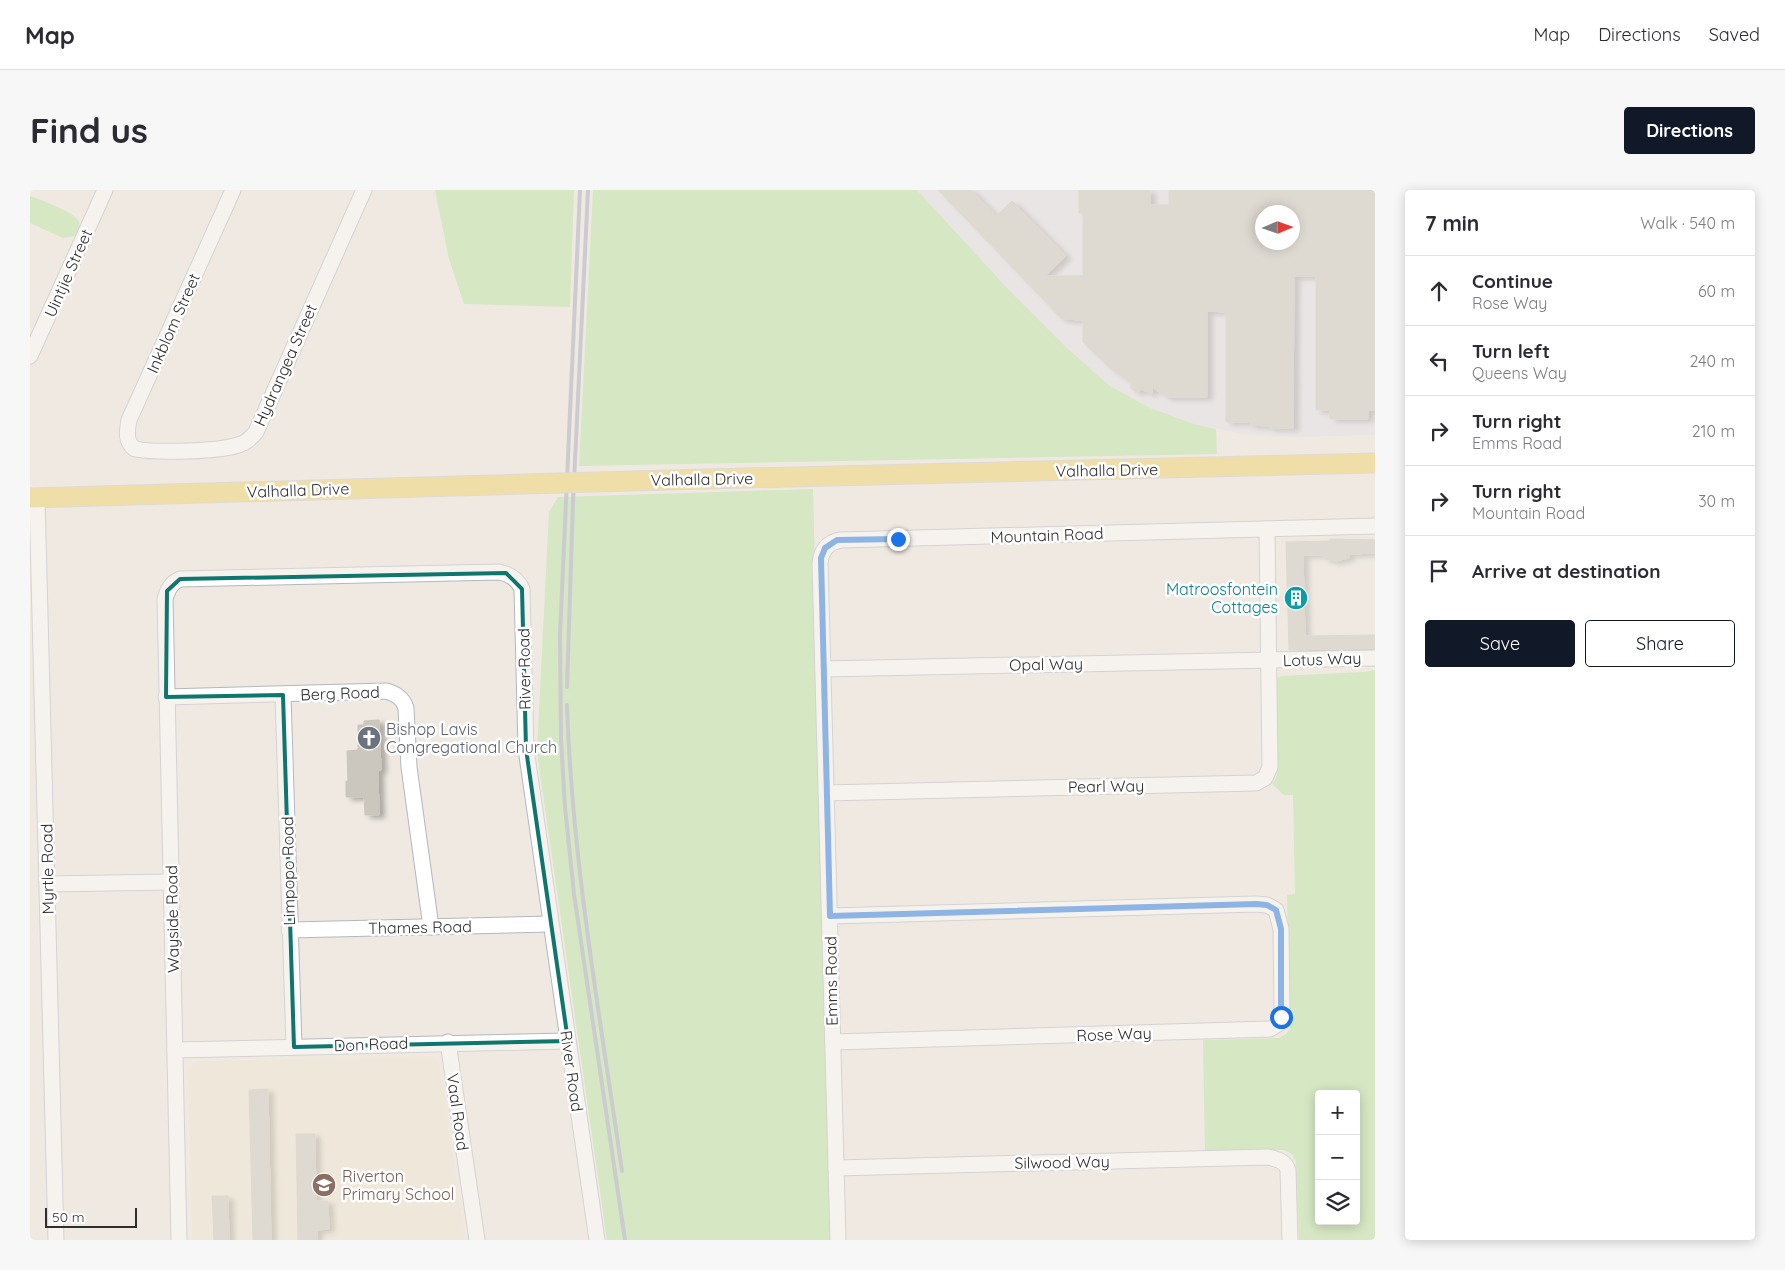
<!DOCTYPE html>
<html lang="en">
<head>
<meta charset="utf-8">
<style>
  :root { --surface:#fff; --page:#f7f7f7; --text:#2b2b33; --muted:#7c7c81; --line:#e1e1e2; --accent:#111827 }
  body { margin:0; font-family:Quicksand,sans-serif; background:var(--page); color:var(--text) }
  .controls { position:absolute; right:15px; bottom:15px; display:grid; overflow:hidden; border-radius:5px; box-shadow:0 2px 12px #0003 }
  .controls button { width:45px; height:45px; display:grid; place-items:center; padding:0; border:0; border-bottom:1px solid var(--line); background:var(--surface); color:var(--text); font:25px sans-serif }
  .compass { position:absolute; left:1225px; top:15px; width:45px; height:45px; border-radius:50%; background:var(--surface); box-shadow:0 2px 12px #0003; rotate:88deg }
  .scale { position:absolute; left:15px; bottom:12px; width:92px; box-sizing:border-box; padding-left:5px; border:2px solid #2e2e2e; border-top:0; font-size:14px; line-height:18px; white-space:nowrap; color:#2e2e2e; -webkit-text-stroke:4px #fff; paint-order:stroke }
  .stop { position:absolute; width:15px; height:15px; margin:-11px; border:4px solid #1a73e8; border-radius:50%; background:#fff }
  .stop.end { background:#1a73e8; border-color:#fff; box-shadow:0 1px 5px #0008 }
  .list { margin:0; padding:0; list-style:none }
  h2 { display:flex; justify-content:space-between; align-items:center; height:65px; margin:0; padding:0 20px; font-size:21px }
  h2 small { font-size:16px; font-weight:400; color:var(--muted) }
  .list li { display:grid; grid-template-columns:32px 1fr auto; gap:15px; align-items:center; box-sizing:border-box; height:70px; padding:0 20px; border-top:1px solid var(--line) }
  .list b { display:block; font-size:19px; white-space:nowrap }
  .list p { margin:0; font-size:16px; white-space:nowrap; color:var(--muted) }
  .list em { font-size:16px; font-style:normal; color:var(--muted) }
  .actions { display:flex; gap:10px; padding:15px 20px }
  .actions a { flex:1; padding:11px 0; border:1px solid var(--accent); border-radius:5px; text-align:center; font-size:18px; color:var(--accent) }
  .actions .main { background:var(--accent); color:#fff }
  .icon { flex:none; width:28px; height:28px; fill:none; stroke:currentColor; stroke-width:2; stroke-linecap:round; stroke-linejoin:round }
  .map { position:relative; flex:none; width:1345px; height:1050px; overflow:hidden; border-radius:5px }
  header { display:flex; align-items:center; gap:30px; box-sizing:border-box; height:70px; padding:0 25px; background:var(--surface); border-bottom:1px solid var(--line) }
  header strong { font-size:24px }
  nav { display:flex; gap:28px; margin-inline-start:auto; font-size:18px }
  .intro { display:flex; align-items:center; justify-content:space-between; box-sizing:border-box; height:120px; padding:0 30px }
  h1 { margin:0; font-size:35px }
  .button { padding:12px 22px; border-radius:5px; background:var(--accent); color:#fff; font-size:18px; font-weight:700 }
  main { display:flex; gap:30px; padding:0 30px }
  aside { flex:1; background:var(--surface); border-radius:5px; box-shadow:0 2px 12px #0003 }
  .map>svg:first-child { display:block }
</style>
</head>
<body>
<header>
<strong>Map</strong>
<nav><a>Map</a><a>Directions</a><a>Saved</a></nav>
</header>
<div class="intro"><h1>Find us</h1><a class="button">Directions</a></div>
<main>
<div class="map">
<svg width="1345" height="1050" viewBox="0 0 1345 1050">
  <defs>
    <filter id="shadow"><feDropShadow dx="5.5" dy="3" stdDeviation="2.5" flood-color="#0004"/></filter>
  </defs>
  <rect width="100%" height="100%" fill="#efe9e1"/>
  <path fill="#e3e1e8" fill-rule="evenodd" d="M887 0H1345V245L1263 247 1214 244 1164 234 1120 218 1080 196 1038 159 979 100ZM1232 22H1262V52H1232Z"/>
  <path fill="#f0e6d1" d="M401 866 410 873 435 1050H162L158 880 167 871Z"/>
  <g fill="#b6e59e" fill-rule="evenodd">
    <path d="M405 0H544L540 117 434 114 419 69Z"/>
    <path d="M563 0H887L979 100 1038 159 1080 196 1120 218 1164 234 1186 239 1187 264 549 276Z"/>
    <path d="M0 6C9 9 47 23 49 32 51 37 48 42 45 46L33 48 0 33Z"/>
    <path d="M783 299 802 1050H577L507 562 519 322 528 307Z"/>
    <path d="M1345 480V1050H1269L1266 972 1262 964 1254 960H1175L1173 850 1249 848 1256 844 1260 838 1257 705 1265 704 1263 605H1254L1242 594 1246 588 1247 581 1245 490 1251 486 1334 482ZM1289 904H1326V1031H1289Z"/>
  </g>
  <g fill="#cbc7bf" stroke="#cbc5ba" fill-rule="evenodd" filter="url(#shadow)">
    <path d="M908 0H941L966 26 982 11 1036 66 1015 86H1053V23H1049V0H1120V15H1139V0H1345V220H1338V229H1300V220H1286V86H1264L1263 238H1240V236L1220 235V232H1196V122L1177 121V207H1137L1122 197V204L1111 199 1108 203 1100 198 1102 194 1080 178 1053 152V130L1032 129ZM1232 22H1262V52H1232Z"/>
    <path d="M1300 349 1345 350V363L1319 364V368L1306 371 1294 369V365H1273L1275 446 1345 445V458L1259 460 1256 352 1300 351Z"/>
    <path d="M349 530 351 580H348L349 625H335L334 607H316V591H318L317 561 328 560V535H334V531Z"/>
    <path d="M238 899 241 1050H223L219 900Z"/>
    <path d="M266 944H285L286 1011H298L299 1039 287 1040V1050H268Z"/>
    <path d="M182 1006H198L199 1050H184Z"/>
  </g>
  <g fill="none" stroke-linecap="round" stroke-linejoin="round">
    <g stroke="#b4b7c1" stroke-width="17">
      <g id="minor">
        <path d="M203 0 99 230C97 241 95 252 105 259 126 263 191 262 211 254 217 252 221 248 226 242L334 0"/>
        <path d="M0 166 75 0"/>
        <path d="M7 308 26 1050"/>
        <path d="M793 479 1345 468"/>
        <path d="M253 505 264 857"/>
        <path d="M136 507 356 501C366 504 373 508 376 518L379 577 401 737"/>
        <path d="M796 603 1226 593 1235 588 1240 577 1237 339"/>
        <path d="M17 694 141 692"/>
        <path d="M800 726 1226 714 1237 715 1246 720 1251 739 1252 821 1248 834 1240 839 803 852"/>
        <path d="M259 740 521 734"/>
        <path d="M418 852 447 1050"/>
        <path d="M145 860 538 851"/>
        <path d="M806 978 1238 967C1247 969 1255 971 1258 980L1260 1050"/>
        <path d="M149 1050 135 409C138 399 141 393 150 389L469 382C479 384 487 388 492 399L496 559 567 1050"/>
        <path d="M808 1050 790 373C791 360 798 352 811 350L1345 336"/>
      </g>
    </g>
    <g stroke="#c9c9c9" stroke-width="21">
      <g id="major">
        <path d="M675 289 1345 273"/>
        <path d="M0 308 529 293"/>
      </g>
    </g>
    <use href="#minor" stroke="#fff" stroke-width="15"/>
    <use href="#major" stroke="#f2d163" stroke-width="19"/>
    <g stroke="#a3a6b8" stroke-width="4">
      <path d="M550 0 530 445 531 549 535 617 544 704 595 1050"/>
      <path d="M537 497 543 312 558 0"/>
      <path d="M537 515C542 671 570 826 592 981"/>
    </g>
    <g stroke="#c9c9c9" stroke-width="21" stroke-linecap="butt">
      <path id="major-bridge" d="M529 293 675 289"/>
    </g>
    <use href="#major-bridge" stroke="#f2d163" stroke-width="19"/>
  </g>
  <g fill="none" stroke-linecap="round" stroke-linejoin="round">
    <path stroke="#1a73e8" stroke-width="6" d="M868 349 807 350 795 358 791 368 800 726 1226 714 1237 715 1246 720 1251 739V827"/>
  </g>
  <path d="M0 0H1345V1050H0ZM476 383 492 399 496 559 538 851 264 857 253 505 136 507 137 401 150 389Z" fill="#efe9e1" fill-opacity=".55" fill-rule="evenodd"/>
  <path fill="none" stroke="#0f766e" stroke-width="4" stroke-linejoin="round" d="M476 383 492 399 496 559 538 851 264 857 253 505 136 507 137 401 150 389Z"/>
  <defs>
    <g id="building-disc" transform="scale(1.25)"><circle r="9.5" fill="#0f9aa8" stroke="#fff"/><path d="M-4-6H4V6H1V3H-1V6H-4ZM-2.5-4.3h1.7v1.8h-1.7ZM.8-4.3h1.7v1.8H.8ZM-2.5-1h1.7V.8h-1.7ZM.8-1h1.7V.8H.8Z" fill="#fff"/></g>
    <g id="church-disc" transform="scale(1.25)"><circle r="9.5" fill="#6b7280" stroke="#fff"/><path d="M-1.2-6h2.4v3.5h3.3v2.4h-3.3V6h-2.4V-.1h-3.3v-2.4h3.3Z" fill="#fff"/></g>
    <g id="school-disc" transform="scale(1.25)"><circle r="9.5" fill="#8d6e63" stroke="#fff"/><path d="M0-5L7-2L0 1L-7-2ZM-4 1L0 2.5L4 1V4Q0 6-4 4Z" fill="#fff"/></g>
  </defs>
  <g fill-rule="evenodd">
    <use href="#building-disc" x="1266" y="408"/>
    <use href="#church-disc" x="339" y="548"/>
    <use href="#school-disc" x="294" y="995"/>
  </g>
  <g text-anchor="middle" stroke-width="5" stroke-linejoin="round" paint-order="stroke">
    <g font-size="16" fill="#2e2e2e" stroke="#fff">
      <text transform="translate(38 83) rotate(-66)" y="6">Uintjie Street</text>
      <text transform="translate(143 133) rotate(-66)" y="6">Inkblom Street</text>
      <text transform="translate(255 175) rotate(-66)" y="6">Hydrangea Street</text>
      <text transform="translate(1077 280) rotate(-1)" y="6">Valhalla Drive</text>
      <text transform="translate(672 289) rotate(-1)" y="6">Valhalla Drive</text>
      <text transform="translate(268 300) rotate(-2)" y="6">Valhalla Drive</text>
      <text transform="translate(1017 345) rotate(-2)" y="6">Mountain Road</text>
      <text transform="translate(1292 469) rotate(-2)" y="6">Lotus Way</text>
      <text transform="translate(1016 474) rotate(-1)" y="6">Opal Way</text>
      <text transform="translate(494 479) rotate(-91)" y="6">River Road</text>
      <text transform="translate(310 503) rotate(-2)" y="6">Berg Road</text>
      <text transform="translate(1076 596) rotate(-1)" y="6">Pearl Way</text>
      <text transform="translate(17 679) rotate(-91)" y="6">Myrtle Road</text>
      <text transform="translate(258 681) rotate(-91)" y="6">Limpopo Road</text>
      <text transform="translate(142 729) rotate(-91)" y="6">Wayside Road</text>
      <text transform="translate(390 737) rotate(-1)" y="6">Thames Road</text>
      <text transform="translate(801 791) rotate(-91)" y="6">Emms Road</text>
      <text transform="translate(1084 844) rotate(-2)" y="6">Rose Way</text>
      <text transform="translate(341 854) rotate(-2)" y="6">Don Road</text>
      <text transform="translate(542 881) rotate(82)" y="6">River Road</text>
      <text transform="translate(428 922) rotate(82)" y="6">Vaal Road</text>
      <text transform="translate(1032 972) rotate(-1)" y="6">Silwood Way</text>
    </g>
    <g font-size="16" fill="#0d838f" stroke="#fff" text-anchor="end">
      <text x="1248" y="405">Matroosfontein<tspan x="1248" dy="18">Cottages</tspan></text>
    </g>
    <g font-size="16" fill="#5b616d" stroke="#fff" text-anchor="start">
      <text x="356" y="545">Bishop Lavis<tspan x="356" dy="18">Congregational Church</tspan></text>
    </g>
    <g font-size="16" fill="#785e54" stroke="#fff" text-anchor="start">
      <text x="312" y="992">Riverton<tspan x="312" dy="18">Primary School</tspan></text>
    </g>
  </g>
</svg>
<div class="controls">
<button>+</button>
<button>−</button>
<button><svg class="icon" aria-label="layers" viewBox="0 0 24 24"><path d="M12 4l9 5-9 5-9-5zM3 14l9 5 9-5"/></svg></button>
</div>
<svg class="compass" viewBox="-18 -18 36 36"><path d="M0-13l5 13h-10z" fill="#e53935"/><path d="M0 13l5-13h-10z" fill="#7c7c81"/></svg>
<div class="scale">50 m</div>
<div class="stop" style="left:1251px;top:827px"></div>
<div class="stop end" style="left:868px;top:349px"></div>
</div>
<aside>
<h2>7 min<small>Walk · 540 m</small></h2>
<ul class="list">
<li><svg class="icon" aria-label="ahead" viewBox="0 0 24 24"><path d="M12 20V5M6 11l6-6 6 6"/></svg><div><b>Continue</b><p>Rose Way</p></div><em>60 m</em></li>
<li><svg class="icon" aria-label="left" viewBox="0 0 24 24"><path d="M17 20v-9H6M10 6l-5 5 5 5"/></svg><div><b>Turn left</b><p>Queens Way</p></div><em>240 m</em></li>
<li><svg class="icon" aria-label="right" viewBox="0 0 24 24"><path d="M7 20v-9h11M14 6l5 5-5 5"/></svg><div><b>Turn right</b><p>Emms Road</p></div><em>210 m</em></li>
<li><svg class="icon" aria-label="right" viewBox="0 0 24 24"><path d="M7 20v-9h11M14 6l5 5-5 5"/></svg><div><b>Turn right</b><p>Mountain Road</p></div><em>30 m</em></li>
<li><svg class="icon" aria-label="arrive" viewBox="0 0 24 24"><path d="M6 21V4h12l-3 4 3 4H6"/></svg><div><b>Arrive at destination</b></div></li>
</ul>
<div class="actions"><a class="main">Save</a><a>Share</a></div>
</aside>
</main>
</body>
</html>
